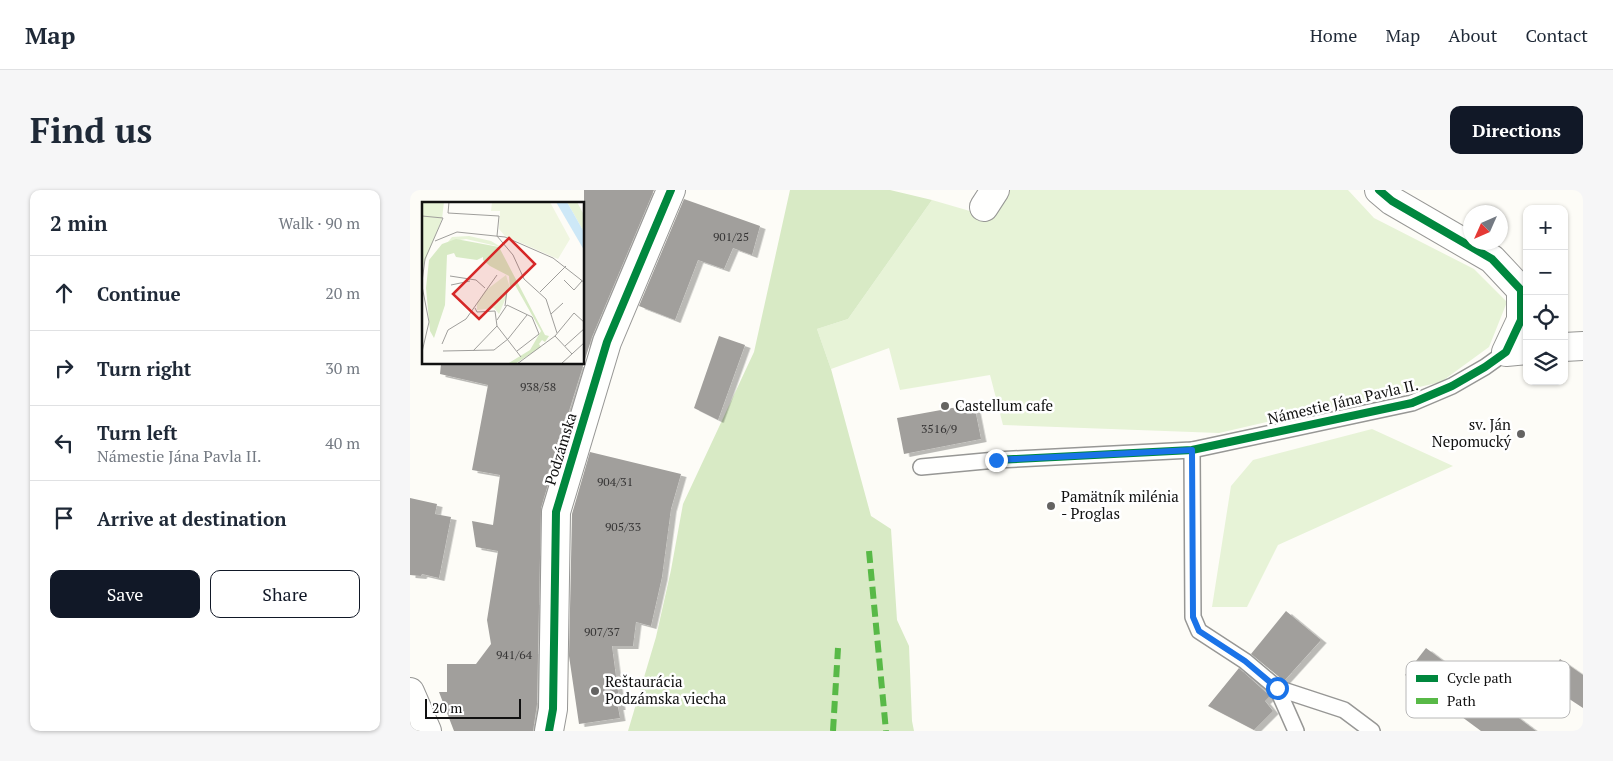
<!DOCTYPE html>
<html lang="en">
<head>
<meta charset="utf-8">
<style>
  :root { --surface:#fff; --page:#f6f6f7; --text:#1f2937; --muted:#747a83; --line:#e0e1e3; --accent:#111827 }
  body { margin:0; font-family:"PT Serif",serif; background:var(--page); color:var(--text) }
  .controls { position:absolute; right:15px; top:15px; display:grid; overflow:hidden; border-radius:10px; box-shadow:0 1px 4px #0004 }
  .controls button { width:45px; height:45px; display:grid; place-items:center; padding:0; border:0; border-bottom:1px solid var(--line); background:var(--surface); color:var(--text); font:25px sans-serif }
  .compass { position:absolute; left:1053px; top:15px; width:45px; height:45px; border-radius:50%; background:var(--surface); box-shadow:0 1px 4px #0004; rotate:225deg }
  .scale { position:absolute; left:15px; bottom:12px; width:96px; box-sizing:border-box; padding-left:5px; border:2px solid #111; border-top:0; font-size:14px; line-height:18px; white-space:nowrap; color:#111; -webkit-text-stroke:4px #fff; paint-order:stroke }
  .stop { position:absolute; width:15px; height:15px; margin:-11px; border:4px solid #1a73e8; border-radius:50%; background:#fff }
  .stop.end { background:#1a73e8; border-color:#fff; box-shadow:0 1px 5px #0008 }
  .list { margin:0; padding:0; list-style:none }
  h2 { display:flex; justify-content:space-between; align-items:center; height:65px; margin:0; padding:0 20px; font-size:21px }
  h2 small { font-size:16px; font-weight:400; color:var(--muted) }
  .list li { display:grid; grid-template-columns:32px 1fr auto; gap:15px; align-items:center; box-sizing:border-box; height:75px; padding:0 20px; border-top:1px solid var(--line) }
  .list b { display:block; font-size:19px; white-space:nowrap }
  .list p { margin:0; font-size:16px; white-space:nowrap; color:var(--muted) }
  .list em { font-size:16px; font-style:normal; color:var(--muted) }
  .actions { display:flex; gap:10px; padding:15px 20px }
  .actions a { flex:1; padding:11px 0; border:1px solid var(--accent); border-radius:10px; text-align:center; font-size:18px; color:var(--accent) }
  .actions .main { background:var(--accent); color:#fff }
  .icon { flex:none; width:28px; height:28px; fill:none; stroke:currentColor; stroke-width:2; stroke-linecap:round; stroke-linejoin:round }
  .map { position:relative; flex:none; width:1173px; height:541px; overflow:hidden; border-radius:10px }
  header { display:flex; align-items:center; gap:30px; box-sizing:border-box; height:70px; padding:0 25px; background:var(--surface); border-bottom:1px solid var(--line) }
  header strong { font-size:24px }
  nav { display:flex; gap:28px; margin-inline-start:auto; font-size:18px }
  .intro { display:flex; align-items:center; justify-content:space-between; box-sizing:border-box; height:120px; padding:0 30px }
  h1 { margin:0; font-size:35px }
  .button { padding:12px 22px; border-radius:10px; background:var(--accent); color:#fff; font-size:18px; font-weight:700 }
  main { display:flex; gap:30px; padding:0 30px }
  aside { flex:1; background:var(--surface); border-radius:10px; box-shadow:0 1px 4px #0004 }
  .map>svg:first-child { display:block }
</style>
</head>
<body>
<header>
<strong>Map</strong>
<nav><a>Home</a><a>Map</a><a>About</a><a>Contact</a></nav>
</header>
<div class="intro"><h1>Find us</h1><a class="button">Directions</a></div>
<main>
<aside>
<h2>2 min<small>Walk · 90 m</small></h2>
<ul class="list">
<li><svg class="icon" aria-label="ahead" viewBox="0 0 24 24"><path d="M12 20V5M6 11l6-6 6 6"/></svg><div><b>Continue</b></div><em>20 m</em></li>
<li><svg class="icon" aria-label="right" viewBox="0 0 24 24"><path d="M7 20v-9h11M14 6l5 5-5 5"/></svg><div><b>Turn right</b></div><em>30 m</em></li>
<li><svg class="icon" aria-label="left" viewBox="0 0 24 24"><path d="M17 20v-9H6M10 6l-5 5 5 5"/></svg><div><b>Turn left</b><p>Námestie Jána Pavla II.</p></div><em>40 m</em></li>
<li><svg class="icon" aria-label="arrive" viewBox="0 0 24 24"><path d="M6 21V4h12l-3 4 3 4H6"/></svg><div><b>Arrive at destination</b></div></li>
</ul>
<div class="actions"><a class="main">Save</a><a>Share</a></div>
</aside>
<div class="map">
<svg width="1173" height="541" viewBox="0 0 1173 541">
  <defs>
    <filter id="shadow"><feDropShadow dx="5.5" dy="3" stdDeviation="0" flood-color="#0004"/></filter>
  </defs>
  <rect width="100%" height="100%" fill="#fdfcf7"/>
  <g fill="#e7f3d7">
    <path d="M596 0H938L964 28 1064 79 1097 112 1079 157 1031 192 809 243 593 235 580 185 490 200 479 158 421 179 407 139 438 129 522 10 577 26Z"/>
    <path d="M962 239 1043 276 868 355 837 417H802L821 296 843 270Z"/>
  </g>
  <path fill="#d8eac5" d="M380 0H480L522 10 438 129 407 139 421 179 461 326 481 339 487 430 499 456 502 531 504 541H218L246 447 261 380 273 314 344 162Z"/>
  <g fill="#a19f9c" filter="url(#shadow)">
    <path d="M174 0H244L182 147 150 250H151L131 318 127 514 123 541H44L29 502H37V474H66L81 454 77 430 88 361 66 357 62 331 83 335 90 285 62 280 78 195 30 184 31 174H174Z"/>
    <path d="M274 9 350 36 342 65 323 58 314 79 288 70 265 130 229 116Z"/>
    <path d="M309 146 335 155 308 230 284 218Z"/>
    <path d="M564 214 571 249 494 264 487 228Z"/>
    <path d="M180 262 271 284 261 319 252 387 241 436 226 432 223 456H202L210 517H208L210 528 169 534 159 466 162 324Z"/>
    <path d="M0 308 27 314 25 324 41 327 29 388 12 384 11 386 0 385Z"/>
    <path d="M876 421 911 450 874 491 841 464Z"/>
    <path d="M1016 458 1126 541H1071L995 485Z"/>
    <path d="M1150 469 1173 485V518L1135 493Z"/>
    <path d="M829 478 860 506 855 511 863 521 844 540 798 516Z"/>
  </g>
  <g fill="none" stroke-linecap="round" stroke-linejoin="round">
    <g stroke="#979795" stroke-width="18">
      <g id="lane">
        <path d="M782 260 783 427 789 441 835 471 867 498 886 541"/>
        <path d="M511 277 586 270 782 260 1002 213 1042 196 1075 177 1096 162"/>
        <path d="M867 498 934 520 962 541"/>
      </g>
    </g>
    <g stroke="#979795" stroke-width="30">
      <g id="street">
        <path d="M969 0 982 11 1082 69 1111 100V130L1096 162 1117 160"/>
        <path d="M574 17 585 0"/>
        <path d="M1154 157 1173 156"/>
        <path d="M0 502 17 541"/>
        <path d="M139 541 143 519 146 322 197 152 261 0"/>
      </g>
    </g>
    <use href="#lane" stroke="#fffffe" stroke-width="15"/>
    <use href="#street" stroke="#fffffe" stroke-width="28"/>
    <g stroke="#58b947" stroke-width="6" stroke-dasharray="12 6" stroke-linecap="butt">
      <path d="M459 361 476 541"/>
      <path d="M423 541 428 458"/>
    </g>
    <g stroke="#fff" stroke-width="11">
      <g id="cycleway">
        <path d="M586 270 782 260 1002 213 1042 196 1075 177 1096 162 1111 130V100L1082 69 982 11 969 0"/>
        <path d="M139 541 143 519 146 322 197 152 261 0"/>
      </g>
    </g>
    <use href="#cycleway" stroke="#00873e" stroke-width="8"/>
  </g>
  <g fill="none" stroke-linecap="round" stroke-linejoin="round">
    <path stroke="#1a73e8" stroke-width="6" d="M586 270 782 260 783 427 789 441 835 471 867 498"/>
  </g>
  <g fill="#646362" stroke="#fff" stroke-width="2">
    <circle cx="535" cy="216" r="5"/>
    <circle cx="1111" cy="244" r="5"/>
    <circle cx="641" cy="316" r="5"/>
    <circle cx="185" cy="501" r="5"/>
  </g>
  <g text-anchor="middle" stroke-width="5" stroke-linejoin="round" paint-order="stroke">
    <g font-size="12" fill="#353434">
      <text x="321" y="51">901/25</text>
      <text x="128" y="201">938/58</text>
      <text x="529" y="243">3516/9</text>
      <text x="205" y="296">904/31</text>
      <text x="213" y="341">905/33</text>
      <text x="192" y="446">907/37</text>
      <text x="104" y="469">941/64</text>
    </g>
    <g font-size="15" fill="#111" stroke="#fff">
      <text transform="translate(933 212) rotate(-13)" y="5">Námestie Jána Pavla II.</text>
      <text transform="translate(151 259) rotate(-73)" y="5">Podzámska</text>
    </g>
    <g font-size="15" fill="#111" stroke="#fff" text-anchor="start">
      <text x="545" y="221">Castellum cafe</text>
      <text x="1101" y="240" text-anchor="end">sv. Ján<tspan x="1101" dy="17">Nepomucký</tspan></text>
      <text x="651" y="312">Pamätník milénia<tspan x="651" dy="17">- Proglas</tspan></text>
      <text x="195" y="497">Reštaurácia<tspan x="195" dy="17">Podzámska viecha</tspan></text>
    </g>
  </g>
  <g transform="translate(12 12)">
    <rect width="162" height="162" fill="#fdfcf7"/>
    <path d="M0 0H22L20 17 0 67ZM145 0H155L162 13V30ZM47 34 69 39 79 45 44 37 26 40 30 35ZM84 73 88 86 77 112 72 106 55 108V101L63 89Z" fill="#e7f3d7"/>
    <path d="M34 37 77 45 123 133 127 134 123 140 120 138 117 142 119 145 93 162H85L108 148 119 129 93 83 88 86 87 74 68 64 61 58V55L55 58 34 55 32 51 25 53 23 103 12 136 8 129 4 86 7 58 20 42Z" fill="#d8eac5"/>
    <path d="M70 0H128L148 37 136 57 83 34 77 27 78 9H69Z" fill="#f0f6e1"/>
    <path d="M134 0H145L162 30V48Z" fill="#cde8f7"/>
    <path fill="none" stroke="#9f9e9b" stroke-width="1" d="M27 0 26 11 77 14 75 34 91 53 102 77 124 97 135 131M0 14 21 16M13 39 35 30 83 35 131 56 163 81M28 74 54 78 63 86M142 78 152 88 160 79M0 80 3 57 21 16M29 83 48 79M0 84 7 120 0 150M118 90 144 64M83 104 85 88M53 106 55 110 73 109 75 124M129 112 141 101M75 118 85 103 110 115 117 132 95 149M75 124 99 155M133 134 150 152M20 142 26 128 44 117 75 73M143 144 163 126M21 149 72 148 86 137 105 113M51 149 75 124M95 162 133 134 152 111 163 121M139 162 163 140"/>
    <path fill="#d62828" fill-opacity="0.15" stroke="#d62828" stroke-width="2.5" d="M87 36 113 62 57 117 31 92Z"/>
    <rect width="162" height="162" fill="none" stroke="#111" stroke-width="2.5"/>
  </g>
  <rect x="996" y="471" width="164" height="57" rx="8" fill="#fff" stroke="#b8b8b8" stroke-width="1"/>
  <rect x="1006" y="485" width="22" height="7" fill="#00873e"/>
  <rect x="1006" y="508" width="22" height="6" fill="#58b947"/>
  <g font-size="14" fill="#111">
    <text x="1037" y="493">Cycle path</text>
    <text x="1037" y="516">Path</text>
  </g>
</svg>
<div class="controls">
<button>+</button>
<button>−</button>
<button><svg class="icon" aria-label="locate" viewBox="0 0 24 24"><circle cx="12" cy="12" r="6"/><path d="M12 2v4M12 18v4M2 12h4M18 12h4"/></svg></button>
<button><svg class="icon" aria-label="layers" viewBox="0 0 24 24"><path d="M12 4l9 5-9 5-9-5zM3 14l9 5 9-5"/></svg></button>
</div>
<svg class="compass" viewBox="-18 -18 36 36"><path d="M0-13l5 13h-10z" fill="#e53935"/><path d="M0 13l5-13h-10z" fill="#747a83"/></svg>
<div class="scale">20 m</div>
<div class="stop" style="left:867px;top:498px"></div>
<div class="stop end" style="left:586px;top:270px"></div>
</div>
</main>
</body>
</html>
